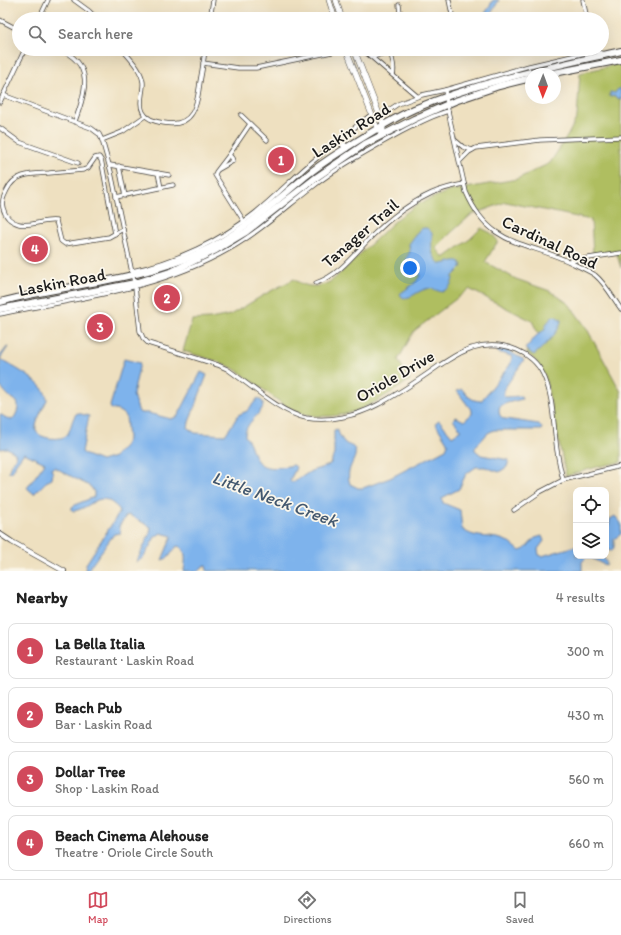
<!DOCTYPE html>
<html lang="en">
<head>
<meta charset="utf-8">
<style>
  :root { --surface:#fff; --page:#f6f6f6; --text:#222; --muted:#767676; --line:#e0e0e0; --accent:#d1495b }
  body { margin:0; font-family:Itim,sans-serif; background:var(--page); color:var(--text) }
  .controls { position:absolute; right:12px; bottom:12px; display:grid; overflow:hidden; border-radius:8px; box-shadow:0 4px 16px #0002 }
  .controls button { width:36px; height:36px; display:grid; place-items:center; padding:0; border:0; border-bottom:1px solid var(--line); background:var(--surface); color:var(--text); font:20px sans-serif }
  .compass { position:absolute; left:525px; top:68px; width:36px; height:36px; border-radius:50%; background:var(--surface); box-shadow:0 4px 16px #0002; rotate:181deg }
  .you { position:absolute; left:410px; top:268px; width:14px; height:14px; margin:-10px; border:3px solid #fff; border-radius:50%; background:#1a73e8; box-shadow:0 0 0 6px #1a73e833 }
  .badge { display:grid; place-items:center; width:26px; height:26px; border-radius:50%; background:var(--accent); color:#fff; font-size:13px; font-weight:700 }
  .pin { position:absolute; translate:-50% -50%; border:2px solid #fff; box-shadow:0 1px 4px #0006 }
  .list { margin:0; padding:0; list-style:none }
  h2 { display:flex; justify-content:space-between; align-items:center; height:52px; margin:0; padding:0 16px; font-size:17px }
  h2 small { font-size:13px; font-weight:400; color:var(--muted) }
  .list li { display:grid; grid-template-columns:26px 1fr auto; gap:12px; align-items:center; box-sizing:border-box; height:56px; margin:0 8px 8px; padding:0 8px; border:1px solid var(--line); border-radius:8px }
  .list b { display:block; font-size:15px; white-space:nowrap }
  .list p { margin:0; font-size:13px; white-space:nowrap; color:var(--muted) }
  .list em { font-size:13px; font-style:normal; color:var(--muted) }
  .icon { flex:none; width:22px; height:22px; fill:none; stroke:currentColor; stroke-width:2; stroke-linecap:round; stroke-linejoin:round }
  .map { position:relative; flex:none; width:621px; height:571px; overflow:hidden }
  .search { position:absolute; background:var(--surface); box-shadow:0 4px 16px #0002; left:12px; right:12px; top:12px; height:44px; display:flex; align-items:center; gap:10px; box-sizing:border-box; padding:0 14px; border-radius:22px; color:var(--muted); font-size:15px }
  .sheet { height:308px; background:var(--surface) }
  nav { display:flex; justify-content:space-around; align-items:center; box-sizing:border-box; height:56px; border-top:1px solid var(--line); background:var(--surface); font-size:11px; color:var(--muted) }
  nav a { display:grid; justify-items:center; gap:2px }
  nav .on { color:var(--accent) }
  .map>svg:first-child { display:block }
</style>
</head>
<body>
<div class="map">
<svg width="621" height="571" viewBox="0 0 621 571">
  <rect width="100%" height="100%" fill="#fbf7ec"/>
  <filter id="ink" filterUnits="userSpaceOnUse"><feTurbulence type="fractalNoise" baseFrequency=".025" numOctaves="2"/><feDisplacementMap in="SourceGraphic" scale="8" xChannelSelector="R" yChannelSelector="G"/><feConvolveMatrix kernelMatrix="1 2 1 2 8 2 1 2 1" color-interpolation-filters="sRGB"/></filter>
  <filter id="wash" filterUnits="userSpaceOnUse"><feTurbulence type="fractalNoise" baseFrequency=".012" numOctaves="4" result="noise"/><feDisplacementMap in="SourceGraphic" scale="16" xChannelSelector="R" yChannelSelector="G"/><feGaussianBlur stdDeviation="0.9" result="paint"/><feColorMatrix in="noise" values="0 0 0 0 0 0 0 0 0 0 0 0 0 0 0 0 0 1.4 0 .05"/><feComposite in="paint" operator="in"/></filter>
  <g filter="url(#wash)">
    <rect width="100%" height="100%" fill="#eee0c0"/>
    <path fill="#afbe60" stroke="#666d3e" d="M621 63V268L616 251 593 255 591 220 506 202 471 215 452 232 436 248 444 258 470 239 481 228 491 233 498 241 485 262 516 279 550 291 559 297 569 304 586 327 621 392V462L597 467 566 476 545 376 536 361 526 352 540 337 532 321 469 289 414 331 398 360 410 380C379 400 355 419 316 416 306 415 296 413 287 407 268 394 247 375 227 365 213 359 198 356 183 351L192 320 210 319 230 315 267 293 294 279C306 289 322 288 334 279L397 219 418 204 449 191 517 179 550 163 568 135 577 117 580 73Z"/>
    <g fill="#7eb3ec" stroke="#4d6884">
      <path d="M493 0H499L488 19H482Z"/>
      <path d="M621 88V99L617 98 615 96 610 97V92L615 93 617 90Z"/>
      <path d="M423 228H427L432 233C432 247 429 253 440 264 446 264 452 260 459 261L462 265 461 268 453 276C453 284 449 288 442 292 437 291 431 287 426 289 417 291 413 298 403 298L400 294 401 293 416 282 420 276 419 268 407 262V257L410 252 409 244 419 230Z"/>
      <path d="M553 316 557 317 561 320C562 330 541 349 534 355L525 349 536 336 544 330 547 323Z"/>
      <path d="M7 347H8L0 359C13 367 47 383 47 400 44 406 34 424 36 431 39 439 62 441 67 435 72 428 71 419 77 413L89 416 82 452 86 455 101 461 114 457 125 445 128 439 126 416 119 411 111 409 110 406 124 359 140 363 133 395 139 412 141 413H148L171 419 178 416 201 372 207 375 189 422 188 428 195 433 225 435 234 422 238 415 247 411 258 398 263 402C265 414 245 420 245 436 252 444 251 450 256 459 263 472 282 467 294 465L296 467C295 472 291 476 290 481L294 482 311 471 327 466 331 463 334 454V430L337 429C339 434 341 439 345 443 349 446 353 445 355 450 358 460 344 468 350 484L358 488H363L390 478 446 449 448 444 435 423 439 420 452 436 461 430 453 420 456 417 464 421 472 414V411L457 391 462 389C467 396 472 401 481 401L510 365 512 358 511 356 497 352 499 348 507 350 524 360 504 389 503 395 506 397 521 396 522 399 507 403 500 406C498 412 499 417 505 419L539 424 542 428 541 430H494L488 433 475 447V450L481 455 509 460 507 467 499 472 485 467H476L466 474 459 489 442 498 443 503 460 510 462 529C474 539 487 535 501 539 509 541 514 546 520 551L525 549 535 538 542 536 544 541 538 549 539 555 542 556 576 546V556H602L607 563 606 565C599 564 595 558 587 557L582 562V571H207L206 565 203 566 199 571H184C185 562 188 548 177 546L168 558 162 560 172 536 161 533 155 537 144 557 136 563 150 533 151 527 129 515 126 516 119 526 121 533 114 534 88 570H85L86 564 119 513V509C98 488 96 506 74 511L72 510V507L77 504 94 497V492L91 487 54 467 51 469 53 473 52 479 46 482 34 494 27 488 45 463 24 453 15 465V467L12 472H9L10 466 16 458 15 453 7 448 0 449V414L8 419 12 420C16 416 20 407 17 402 15 400 11 399 9 396 5 393 4 389 0 387V356Z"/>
      <path d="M615 516 621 523V534L614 539V547L612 551 606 550V528L609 525 610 519Z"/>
    </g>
  </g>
  <g filter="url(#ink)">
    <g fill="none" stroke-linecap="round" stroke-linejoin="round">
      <g stroke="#3c3935" stroke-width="5">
        <g id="minor">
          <path d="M74 0 89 11 97 19"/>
          <path d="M449 0 453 19"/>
          <path d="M583 0 587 19"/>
          <path d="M399 5 401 19"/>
          <path d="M39 19 48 0"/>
          <path d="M210 19 213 0"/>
          <path d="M0 20 19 30"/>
          <path d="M58 49C95 63 86 92 75 121"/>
          <path d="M122 49C130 59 141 69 143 82 144 91 138 103 143 112 146 119 157 122 164 123 194 128 197 105 200 82 202 71 204 60 205 49"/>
          <path d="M362 49 417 96"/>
          <path d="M391 49C390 58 396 65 393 75"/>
          <path d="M373 57 397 49"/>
          <path d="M203 63 238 68H256L346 49"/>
          <path d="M445 90 448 111 466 192C491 250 528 240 576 265 582 268 589 271 595 275 605 283 613 298 621 309"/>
          <path d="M3 95 91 128 99 134 102 140 111 172 135 287 140 331 143 338 148 343 218 365 227 369C249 384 281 413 306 418 330 422 356 416 377 405 399 394 420 379 440 365 450 359 461 351 472 348 487 343 503 344 517 350 527 354 538 363 543 374 553 395 553 419 556 442 557 455 560 467 563 480"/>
          <path d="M0 102 25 49"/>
          <path d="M389 110 398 104 422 95 445 90 529 66 594 51 605 54"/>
          <path d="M241 115 267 140"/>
          <path d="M0 128 19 142 78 163"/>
          <path d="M102 140 122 132 145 116"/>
          <path d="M456 141 463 147 472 150"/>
          <path d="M460 161 469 152 476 148 540 140 621 137"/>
          <path d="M110 165 169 175"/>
          <path d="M119 166 125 196"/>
          <path d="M219 169 233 161 232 158 229 155"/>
          <path d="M158 173 161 188"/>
          <path d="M116 197 173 185"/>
          <path d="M245 223 215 175 216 172 229 155 250 124"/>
          <path d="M115 234 102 164 101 160 99 157 95 158 88 168 83 170C72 171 61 172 49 173 32 174 15 173 7 190 4 196 1 201 3 208 5 216 11 222 19 224 32 227 44 219 56 221L61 241 65 244 109 237 123 229"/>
          <path d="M569 261 621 253"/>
          <path d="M132 271C176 262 220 241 255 213 277 195 296 175 317 158 334 143 353 129 372 114"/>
          <path d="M316 283C340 275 355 253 372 236 389 219 410 203 432 193 442 189 453 186 464 184"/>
          <path d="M0 314C79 298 158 290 229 249 259 232 284 209 311 188 339 166 370 149 401 132 416 124 431 116 448 111"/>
          <path d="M514 510 540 492 563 480 621 466"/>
        </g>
      </g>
      <g stroke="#3c3935" stroke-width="6">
        <path id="tertiary" d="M0 534 12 542 64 571"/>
      </g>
      <g stroke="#3c3935" stroke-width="6">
        <g id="secondary">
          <path d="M329 0 335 19"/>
          <path d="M336 0 342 19"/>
          <path d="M346 49 377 128 383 135"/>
          <path d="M354 49 383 124V135"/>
        </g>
      </g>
      <g stroke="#3c3935" stroke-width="8">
        <g id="primary">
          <path d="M549 74 621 60"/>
          <path d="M340 140 346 148"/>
          <path d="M0 302C66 284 136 282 199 253 240 235 272 204 306 176 319 165 332 157 346 148 368 134 390 120 414 109 480 81 551 67 621 51"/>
          <path d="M0 309 135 283 173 271 216 250 246 232 314 179 365 144 414 119 455 101 499 86 531 78"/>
        </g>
      </g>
      <use href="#minor" stroke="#fff" stroke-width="3.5"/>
      <use href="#tertiary" stroke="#fff" stroke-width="4.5"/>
      <use href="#secondary" stroke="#fff" stroke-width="5"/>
      <use href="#primary" stroke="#fff" stroke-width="6"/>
    </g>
  </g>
  <g text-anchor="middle" stroke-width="3.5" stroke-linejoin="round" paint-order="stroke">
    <g font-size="17" fill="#1c1c1c" stroke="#fbf7ec">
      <text transform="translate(351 130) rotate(-32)" y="6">Laskin Road</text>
      <text transform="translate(360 233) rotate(-41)" y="6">Tanager Trail</text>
      <text transform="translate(550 242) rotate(25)" y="6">Cardinal Road</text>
      <text transform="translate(62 282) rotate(-11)" y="6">Laskin Road</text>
      <text transform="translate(395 376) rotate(-30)" y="6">Oriole Drive</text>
    </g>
    <g font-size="18" font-style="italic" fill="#43586f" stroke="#fbf7ec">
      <text transform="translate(275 499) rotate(20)" y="6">Little Neck Creek</text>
    </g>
  </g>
</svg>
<div class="controls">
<button><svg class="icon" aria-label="locate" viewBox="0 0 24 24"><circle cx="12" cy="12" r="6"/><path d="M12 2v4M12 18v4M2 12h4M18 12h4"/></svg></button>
<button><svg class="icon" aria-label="layers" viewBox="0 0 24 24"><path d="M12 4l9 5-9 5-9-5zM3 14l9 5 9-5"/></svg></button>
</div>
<svg class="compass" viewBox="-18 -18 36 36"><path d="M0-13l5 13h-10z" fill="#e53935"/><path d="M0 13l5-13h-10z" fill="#767676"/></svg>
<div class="you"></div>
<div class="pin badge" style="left:281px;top:160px">1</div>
<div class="pin badge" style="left:167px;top:298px">2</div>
<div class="pin badge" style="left:100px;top:327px">3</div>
<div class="pin badge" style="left:35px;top:249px">4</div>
<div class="search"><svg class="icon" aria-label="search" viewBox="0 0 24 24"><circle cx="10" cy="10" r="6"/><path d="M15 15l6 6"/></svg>Search here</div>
</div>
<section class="sheet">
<h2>Nearby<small>4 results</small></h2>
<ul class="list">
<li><span class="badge">1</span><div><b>La Bella Italia</b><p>Restaurant · Laskin Road</p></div><em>300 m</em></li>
<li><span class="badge">2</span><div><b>Beach Pub</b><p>Bar · Laskin Road</p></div><em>430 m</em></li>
<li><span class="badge">3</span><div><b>Dollar Tree</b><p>Shop · Laskin Road</p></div><em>560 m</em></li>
<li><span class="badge">4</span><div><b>Beach Cinema Alehouse</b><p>Theatre · Oriole Circle South</p></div><em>660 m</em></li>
</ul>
</section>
<nav>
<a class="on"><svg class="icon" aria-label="map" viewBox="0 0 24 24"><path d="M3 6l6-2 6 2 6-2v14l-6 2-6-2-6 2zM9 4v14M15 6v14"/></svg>Map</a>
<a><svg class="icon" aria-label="directions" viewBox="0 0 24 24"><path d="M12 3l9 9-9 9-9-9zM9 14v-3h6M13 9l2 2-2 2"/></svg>Directions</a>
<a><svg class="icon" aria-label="saved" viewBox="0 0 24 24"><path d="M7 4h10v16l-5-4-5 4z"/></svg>Saved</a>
</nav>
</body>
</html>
